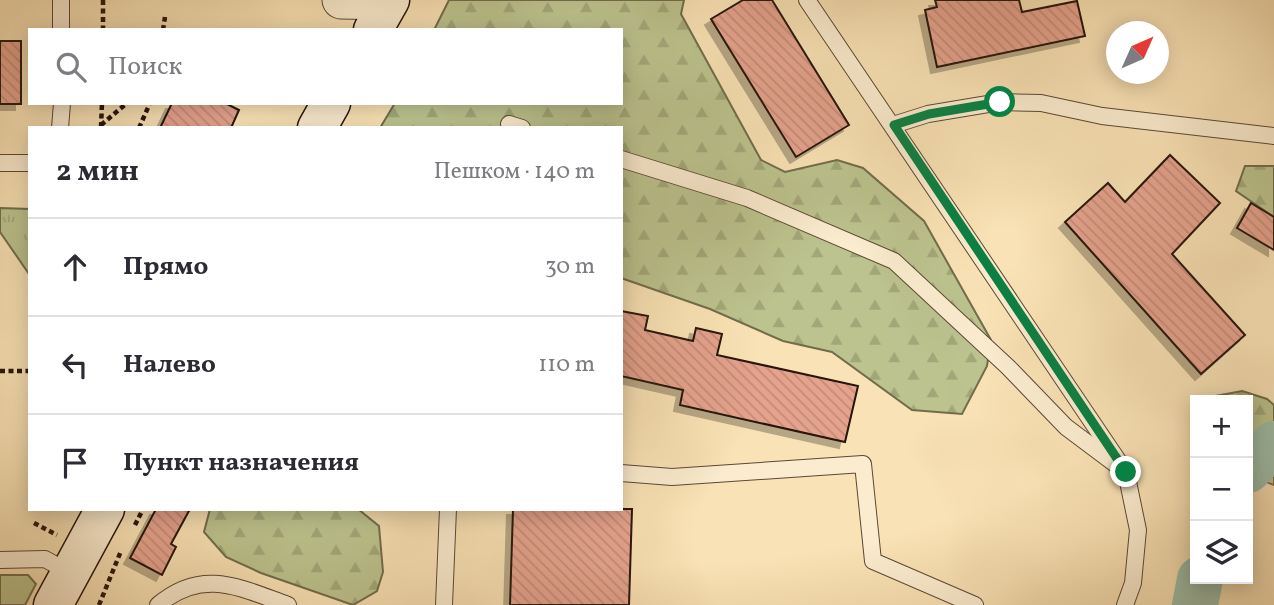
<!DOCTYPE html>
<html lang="ru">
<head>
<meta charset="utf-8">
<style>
  :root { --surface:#fff; --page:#f7f7f7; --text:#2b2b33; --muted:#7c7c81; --line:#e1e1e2 }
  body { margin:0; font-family:Vollkorn,serif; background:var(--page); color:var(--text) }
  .controls { position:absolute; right:21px; bottom:21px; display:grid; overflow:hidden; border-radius:0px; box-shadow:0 4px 18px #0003 }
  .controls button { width:63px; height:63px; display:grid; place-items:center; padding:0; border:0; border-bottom:2px solid var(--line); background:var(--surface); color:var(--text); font:35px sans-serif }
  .compass { position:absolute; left:1106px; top:21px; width:63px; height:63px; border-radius:50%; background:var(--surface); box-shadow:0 4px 18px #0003; rotate:45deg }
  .stop { position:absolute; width:21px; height:21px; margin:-16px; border:5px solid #0b8043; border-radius:50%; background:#fff }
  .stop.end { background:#0b8043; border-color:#fff; box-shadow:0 2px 7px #0008 }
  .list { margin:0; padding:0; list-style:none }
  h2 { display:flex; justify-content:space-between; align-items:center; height:91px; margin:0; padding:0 28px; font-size:30px }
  h2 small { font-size:23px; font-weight:400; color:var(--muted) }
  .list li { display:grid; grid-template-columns:46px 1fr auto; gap:21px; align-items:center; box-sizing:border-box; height:98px; padding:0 28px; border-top:2px solid var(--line) }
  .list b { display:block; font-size:26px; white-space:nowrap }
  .list em { font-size:23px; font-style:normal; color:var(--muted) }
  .icon { flex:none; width:38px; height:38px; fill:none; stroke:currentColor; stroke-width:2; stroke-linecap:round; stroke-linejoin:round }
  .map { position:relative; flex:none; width:1274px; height:605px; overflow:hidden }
  .search { position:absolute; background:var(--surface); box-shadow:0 4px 18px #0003; left:28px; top:28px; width:595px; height:77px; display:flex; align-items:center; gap:18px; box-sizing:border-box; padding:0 24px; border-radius:0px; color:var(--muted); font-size:26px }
  .panel { position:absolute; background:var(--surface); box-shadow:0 4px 18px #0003; left:28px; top:126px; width:595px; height:385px; border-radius:0px }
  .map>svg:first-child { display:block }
</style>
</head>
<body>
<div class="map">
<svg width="1274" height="605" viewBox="0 0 1274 605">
  <defs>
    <pattern id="grass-tufts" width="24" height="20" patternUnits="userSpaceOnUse" patternTransform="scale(1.75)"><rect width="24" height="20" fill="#bcc38e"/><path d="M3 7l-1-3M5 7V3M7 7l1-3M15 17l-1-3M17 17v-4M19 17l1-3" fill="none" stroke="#a2a779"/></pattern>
    <pattern id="forest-firs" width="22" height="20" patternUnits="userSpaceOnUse" patternTransform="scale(1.75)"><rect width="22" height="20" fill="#bcc38e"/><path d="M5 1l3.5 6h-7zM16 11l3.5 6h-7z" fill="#a2a779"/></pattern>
    <pattern id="building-back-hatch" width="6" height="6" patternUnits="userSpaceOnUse" patternTransform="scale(1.75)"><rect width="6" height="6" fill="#e5a28d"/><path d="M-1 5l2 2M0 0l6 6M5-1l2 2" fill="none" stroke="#c48b78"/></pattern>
    <filter id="shadow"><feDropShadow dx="-6" dy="6" stdDeviation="0" flood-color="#0004"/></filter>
  </defs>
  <rect width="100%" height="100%" fill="#f9e2b5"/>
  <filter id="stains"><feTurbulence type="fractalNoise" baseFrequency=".00286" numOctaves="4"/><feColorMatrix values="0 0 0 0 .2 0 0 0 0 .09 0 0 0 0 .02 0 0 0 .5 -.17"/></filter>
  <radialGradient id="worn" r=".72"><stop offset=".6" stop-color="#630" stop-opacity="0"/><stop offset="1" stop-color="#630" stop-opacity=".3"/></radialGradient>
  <path fill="url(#grass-tufts)" stroke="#726c4c" stroke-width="2" d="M0 208 30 209V299L29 274 0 232Z"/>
  <g fill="url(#forest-firs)" stroke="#726c4c" stroke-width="2">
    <path d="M449 0H684L681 14 761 160 785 172 837 160 863 168 924 221 991 340 987 366 962 414 912 410 832 352 783 341 710 309 621 278V128H380L395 103H621V30H434Z"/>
    <path d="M1245 166H1274V217L1236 191Z"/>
    <path d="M1242 391 1267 399 1274 405V485L1248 475V400H1213L1216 396Z"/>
    <path d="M210 509H358L379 526 383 572 377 591 353 605 261 573 226 557 204 532Z"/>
  </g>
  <path fill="#bcc38e" stroke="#726c4c" stroke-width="2" d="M0 575H28L36 584 25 605H0Z"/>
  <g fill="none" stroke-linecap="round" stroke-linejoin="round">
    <g stroke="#9ebeaa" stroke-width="46">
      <path d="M1248 470 1274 444"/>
      <path d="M1195 605 1200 579"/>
    </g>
  </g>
  <g fill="url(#building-back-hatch)" stroke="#27140a" stroke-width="2" filter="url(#shadow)">
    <path d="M743 0H772L849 125 796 157 711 19Z"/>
    <path d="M935 0H1019L1022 12 1077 1 1085 36 937 67 925 10 937 7Z"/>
    <rect x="0" y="41" width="21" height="63"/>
    <path d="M172 103H225L239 110 231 128H160Z"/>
    <path d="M1170 155 1220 203 1172 254 1245 335 1201 374 1065 222 1108 183 1125 202Z"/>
    <path d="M1251 203 1274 217V250L1237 228Z"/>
    <path d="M621 311 648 316 645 330 693 341 696 328 722 334 717 355 858 386 845 442 680 405 683 390 621 376Z"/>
    <path d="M156 509H190L171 544 176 547 162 575 130 558Z"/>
    <path d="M513 509H632L629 605H510Z"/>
  </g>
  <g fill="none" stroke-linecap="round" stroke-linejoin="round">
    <g stroke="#5c4835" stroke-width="18">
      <g id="service">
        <path d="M61 0V30"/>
        <path d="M807 0 1119 462"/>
        <path d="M509 124 522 128"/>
        <path d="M893 125 928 114 1000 102 1041 103 1102 116 1274 136"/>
        <path d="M60 128 62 103"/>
        <path d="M621 159 747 198 894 261 1008 367 1066 427 1126 472 1138 530 1133 583 1125 605"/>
        <path d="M0 163H30"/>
        <path d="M621 473 672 477 863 464 873 561 975 605"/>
        <path d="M0 560 45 559 70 573"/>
        <path d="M158 605C203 567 240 588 288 605"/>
        <path d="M444 605 448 509"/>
      </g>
    </g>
    <g stroke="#5c4835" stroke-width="39">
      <path id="tertiary" d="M341 0 389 1"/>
    </g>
    <g stroke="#27140a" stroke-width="41">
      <g id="secondary">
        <path d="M373 30 390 0"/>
        <path d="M317 128 331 103"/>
        <path d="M53 605 105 509"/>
      </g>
    </g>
    <g stroke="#27140a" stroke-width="4.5" stroke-dasharray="5 3.5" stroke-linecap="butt">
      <path d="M103 0V30"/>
      <path d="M163 30 165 17"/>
      <path d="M101 125 127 103"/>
      <path d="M101 127 102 103"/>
      <path d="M139 128 150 103"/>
      <path d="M0 371H30"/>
      <path d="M34 523 57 535"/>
      <path d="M135 525 143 509"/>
      <path d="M99 605 121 551"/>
    </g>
    <use href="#service" stroke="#fbeccf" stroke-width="16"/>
    <use href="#tertiary" stroke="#fbeccf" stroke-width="37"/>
    <use href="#secondary" stroke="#fbeccf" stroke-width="38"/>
  </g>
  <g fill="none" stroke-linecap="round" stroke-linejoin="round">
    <path stroke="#0b8043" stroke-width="9" d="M1000 102 929 114 894 125 1126 472"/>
  </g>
  <rect width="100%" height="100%" filter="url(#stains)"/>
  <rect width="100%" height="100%" fill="url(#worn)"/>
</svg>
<div class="controls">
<button>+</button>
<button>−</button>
<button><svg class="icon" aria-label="layers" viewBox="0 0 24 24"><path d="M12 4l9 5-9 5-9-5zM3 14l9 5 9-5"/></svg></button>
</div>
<svg class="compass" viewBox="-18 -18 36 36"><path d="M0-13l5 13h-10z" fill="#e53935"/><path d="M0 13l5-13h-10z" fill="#7c7c81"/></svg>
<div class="stop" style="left:1000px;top:102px"></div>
<div class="stop end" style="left:1126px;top:472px"></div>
<div class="search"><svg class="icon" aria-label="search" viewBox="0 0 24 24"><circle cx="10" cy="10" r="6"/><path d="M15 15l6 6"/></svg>Поиск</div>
<section class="panel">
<h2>2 мин<small>Пешком · 140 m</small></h2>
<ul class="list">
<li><svg class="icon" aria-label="ahead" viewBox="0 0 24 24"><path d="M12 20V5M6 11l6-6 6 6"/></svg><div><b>Прямо</b></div><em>30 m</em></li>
<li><svg class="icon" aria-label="left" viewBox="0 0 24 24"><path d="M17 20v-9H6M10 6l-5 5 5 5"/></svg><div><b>Налево</b></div><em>110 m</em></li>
<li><svg class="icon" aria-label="arrive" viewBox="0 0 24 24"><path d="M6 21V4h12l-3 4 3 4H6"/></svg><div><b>Пункт назначения</b></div></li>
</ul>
</section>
</div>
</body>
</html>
